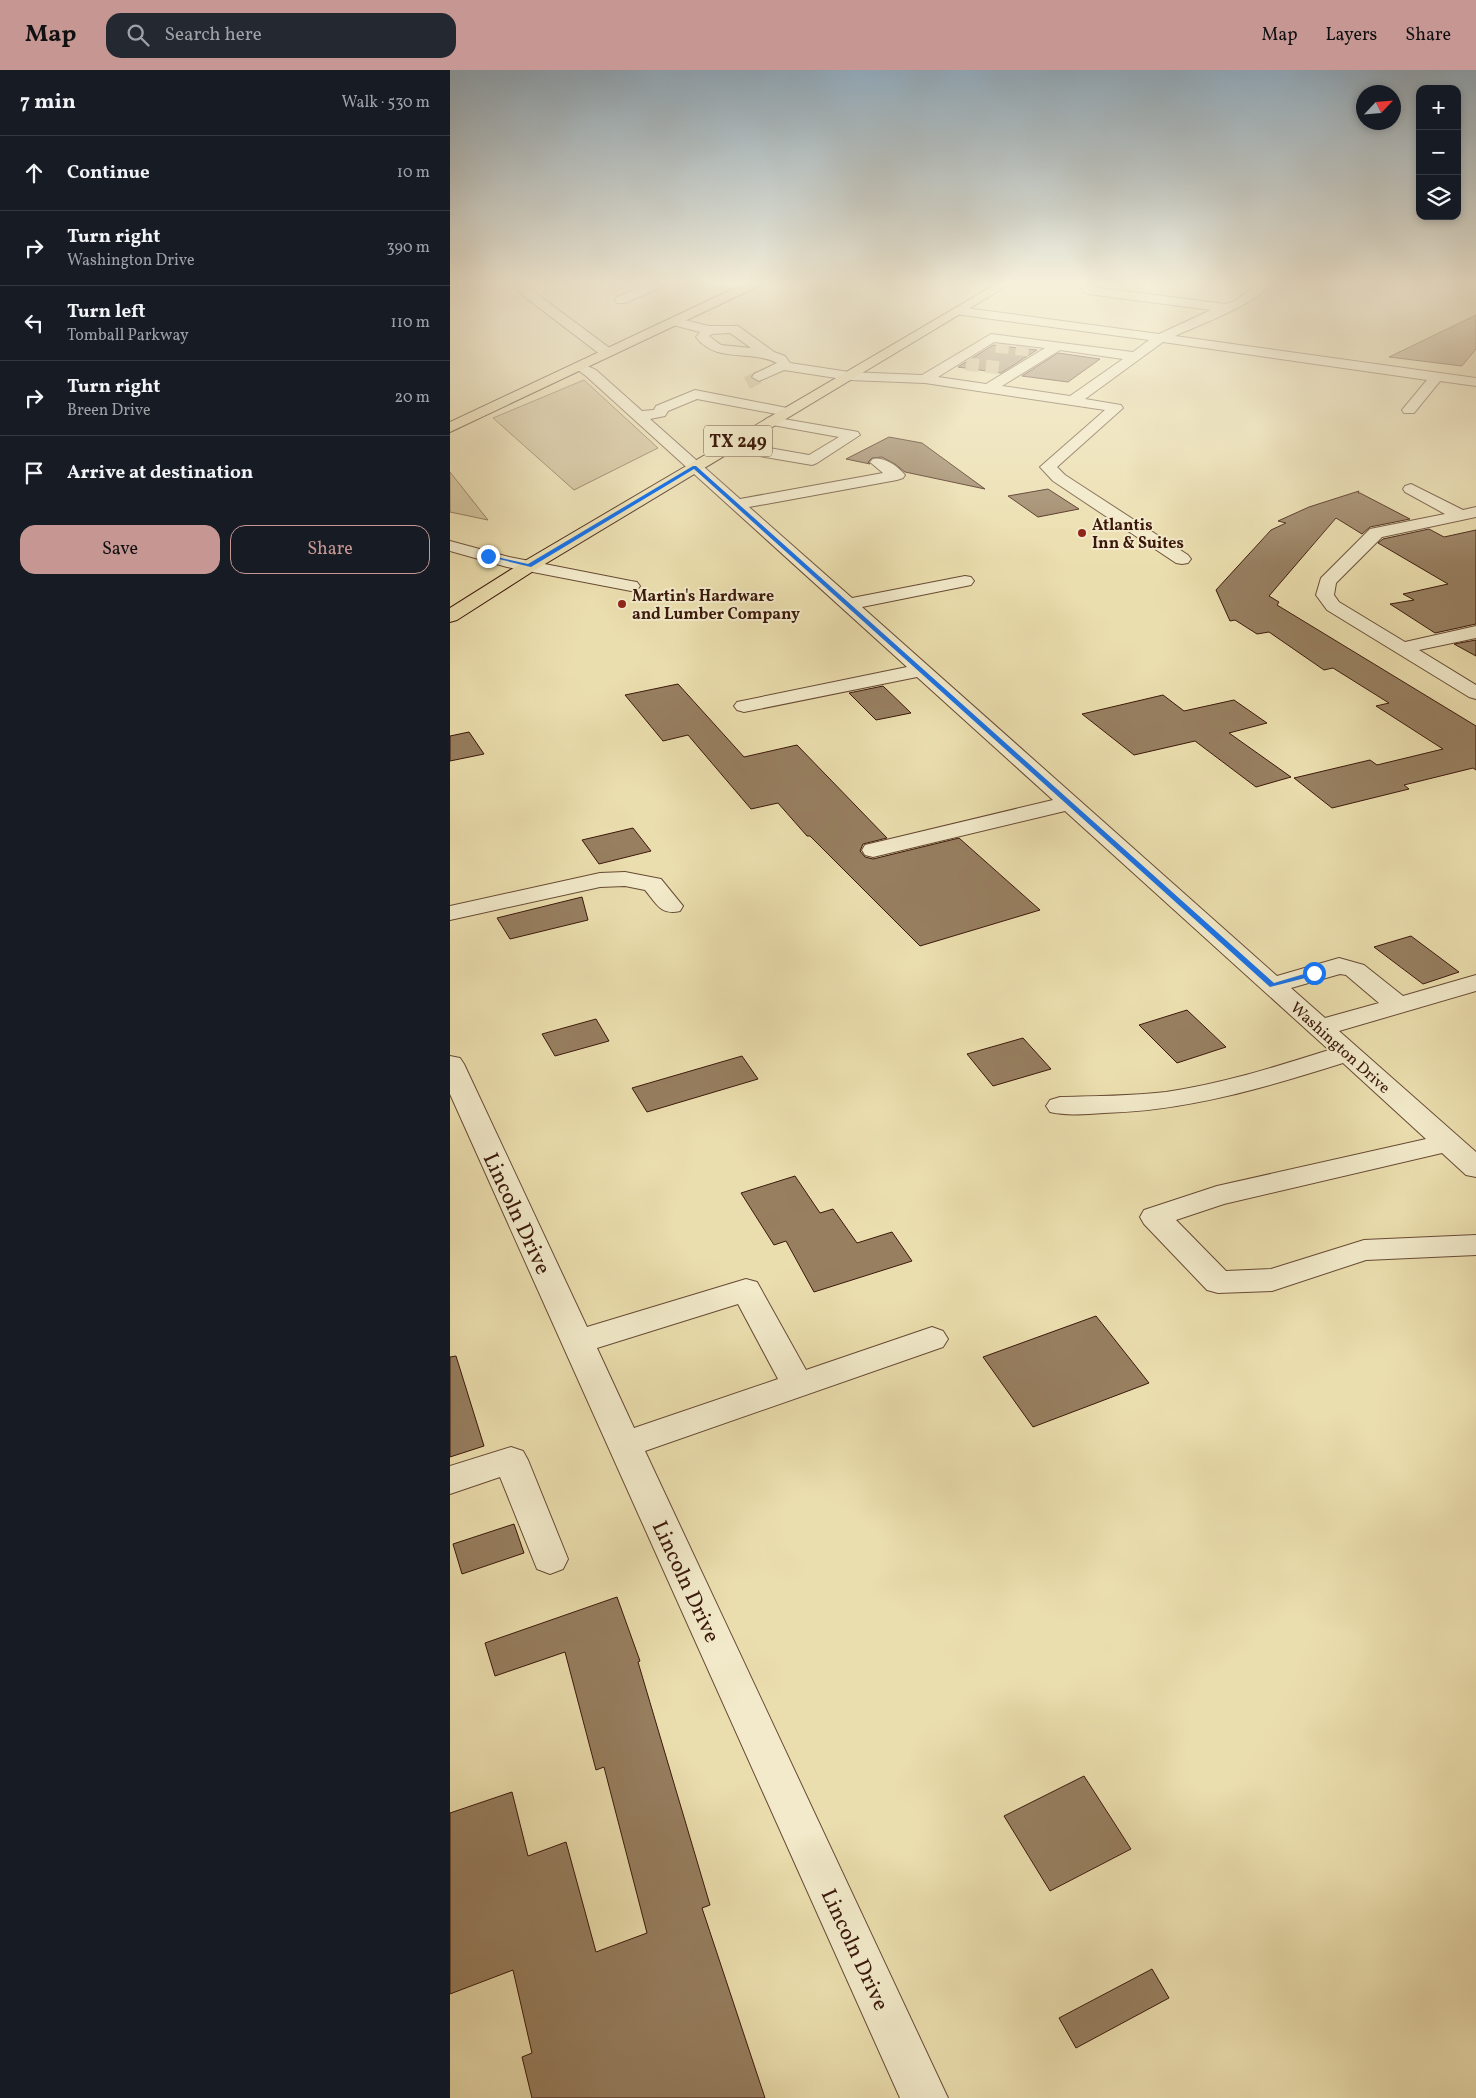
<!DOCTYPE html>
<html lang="en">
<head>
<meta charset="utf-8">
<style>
  :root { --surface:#171b24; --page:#242831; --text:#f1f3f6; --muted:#9ea1a6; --line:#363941; --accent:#c59692 }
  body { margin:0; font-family:Vollkorn,serif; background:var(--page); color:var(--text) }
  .controls { position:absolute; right:15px; top:15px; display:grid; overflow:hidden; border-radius:10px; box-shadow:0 2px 8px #0003 }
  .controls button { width:45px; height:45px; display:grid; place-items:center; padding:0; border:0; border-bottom:1px solid var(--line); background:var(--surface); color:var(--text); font:25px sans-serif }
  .compass { position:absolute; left:906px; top:15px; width:45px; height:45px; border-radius:50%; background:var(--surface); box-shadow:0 2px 8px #0003; rotate:64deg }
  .stop { position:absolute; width:15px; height:15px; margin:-11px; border:4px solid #1a73e8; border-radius:50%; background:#fff }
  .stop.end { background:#1a73e8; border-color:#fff; box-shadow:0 1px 5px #0008 }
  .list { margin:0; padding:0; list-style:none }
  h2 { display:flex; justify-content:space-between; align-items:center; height:65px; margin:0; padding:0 20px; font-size:21px }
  h2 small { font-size:16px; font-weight:400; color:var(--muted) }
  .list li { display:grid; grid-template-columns:32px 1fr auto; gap:15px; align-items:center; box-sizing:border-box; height:75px; padding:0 20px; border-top:1px solid var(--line) }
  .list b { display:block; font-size:19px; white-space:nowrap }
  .list p { margin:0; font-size:16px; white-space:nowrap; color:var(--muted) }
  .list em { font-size:16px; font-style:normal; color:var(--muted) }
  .actions { display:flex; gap:10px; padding:15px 20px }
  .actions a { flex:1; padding:11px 0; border:1px solid var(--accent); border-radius:15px; text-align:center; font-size:18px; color:var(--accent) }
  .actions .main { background:var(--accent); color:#111 }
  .icon { flex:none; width:28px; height:28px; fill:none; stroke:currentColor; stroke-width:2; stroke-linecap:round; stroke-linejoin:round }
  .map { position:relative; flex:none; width:1026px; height:2028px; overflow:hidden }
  header { display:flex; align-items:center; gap:30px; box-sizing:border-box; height:70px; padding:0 25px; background:var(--accent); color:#111 }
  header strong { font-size:24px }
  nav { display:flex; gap:28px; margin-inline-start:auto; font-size:18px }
  .search { width:350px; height:45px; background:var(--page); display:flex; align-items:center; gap:12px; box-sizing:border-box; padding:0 18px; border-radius:15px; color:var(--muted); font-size:19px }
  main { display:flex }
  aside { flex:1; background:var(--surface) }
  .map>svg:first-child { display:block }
</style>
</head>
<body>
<header>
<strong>Map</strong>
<div class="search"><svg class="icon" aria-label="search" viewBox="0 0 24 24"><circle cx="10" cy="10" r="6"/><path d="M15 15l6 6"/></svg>Search here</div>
<nav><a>Map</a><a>Layers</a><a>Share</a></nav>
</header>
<main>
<aside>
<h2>7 min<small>Walk · 530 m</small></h2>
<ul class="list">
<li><svg class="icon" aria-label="ahead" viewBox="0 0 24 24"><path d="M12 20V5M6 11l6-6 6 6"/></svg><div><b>Continue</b></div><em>10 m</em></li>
<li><svg class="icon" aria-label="right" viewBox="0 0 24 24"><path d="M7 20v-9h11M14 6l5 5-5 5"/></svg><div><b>Turn right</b><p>Washington Drive</p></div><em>390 m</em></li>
<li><svg class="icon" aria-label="left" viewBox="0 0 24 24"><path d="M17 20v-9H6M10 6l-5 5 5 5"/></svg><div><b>Turn left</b><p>Tomball Parkway</p></div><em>110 m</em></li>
<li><svg class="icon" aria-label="right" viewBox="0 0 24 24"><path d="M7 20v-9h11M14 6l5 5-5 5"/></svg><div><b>Turn right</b><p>Breen Drive</p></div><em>20 m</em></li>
<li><svg class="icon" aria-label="arrive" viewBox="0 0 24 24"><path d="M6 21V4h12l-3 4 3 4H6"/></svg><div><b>Arrive at destination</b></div></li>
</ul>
<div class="actions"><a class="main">Save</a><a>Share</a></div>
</aside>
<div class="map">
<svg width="1026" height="2028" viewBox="0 0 1026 2028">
  <rect width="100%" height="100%" fill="#ebdeae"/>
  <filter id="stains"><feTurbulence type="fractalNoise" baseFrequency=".004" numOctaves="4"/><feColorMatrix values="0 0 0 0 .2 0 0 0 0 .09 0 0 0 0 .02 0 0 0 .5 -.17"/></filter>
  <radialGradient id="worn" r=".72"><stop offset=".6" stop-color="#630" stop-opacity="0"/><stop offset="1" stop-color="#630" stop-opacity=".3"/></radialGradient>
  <g fill="#cdbc92" stroke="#846a4e">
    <path d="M134 310 208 378 124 420 43 348Z"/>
    <path d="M0 402 38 450 0 442Z"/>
  </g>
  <g fill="#977f60" stroke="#3b180b">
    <path d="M1026 245V279L1012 296 939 287Z"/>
    <path d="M543 275 587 280 551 303 508 297Z"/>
    <path d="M608 283 650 289 618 312 572 306Z"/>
    <path d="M439 367 472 373 535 419 455 402 445 394 432 387 422 388 418 392 420 394 396 389Z"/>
    <path d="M598 419 629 439 588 447 558 426Z"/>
    <path d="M909 421 908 423H910L960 449 920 457 912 464 886 448 819 526 829 532 827 535 1026 656V700L1023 698 954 715 959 719 882 738 844 708 920 690 927 695 993 679 926 636 939 633 883 598 874 600 819 562 807 564 785 550 780 551 766 520 821 460 836 453 828 451 859 437Z"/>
    <path d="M979 459 994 467 1026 460V554L985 563 940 534 964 530 953 524 998 514 928 473 933 469Z"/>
    <path d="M1026 570V586L1004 574Z"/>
    <path d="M228 614 294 687 347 675 437 768 413 774 410 781 415 787 423 789 509 768 590 840 470 876 360 766H357L328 733 301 739 238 665 213 671 175 625Z"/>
    <path d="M433 616 461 643 426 650 399 623Z"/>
    <path d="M713 625 734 641 784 630 817 653 779 663 841 707 806 717 745 671 684 685 632 644Z"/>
    <path d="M19 662 34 684 0 691V666Z"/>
    <path d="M183 758 201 781 149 794 132 770Z"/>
    <path d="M132 827 138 850 60 869 47 848Z"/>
    <path d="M961 866 1009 902 973 914 924 877Z"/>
    <path d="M737 940 776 977 727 993 689 955Z"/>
    <path d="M146 949 159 971 105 986 92 964Z"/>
    <path d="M573 968 601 999 543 1016 517 984Z"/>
    <path d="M292 986 308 1009 197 1042 182 1018Z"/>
    <path d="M345 1106 370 1143 383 1139 407 1173 442 1162 462 1191 364 1222 336 1171 324 1175 291 1123Z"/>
    <path d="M646 1246 699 1313 583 1357 533 1287Z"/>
    <path d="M6 1286 34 1376 0 1387V1287Z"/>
    <path d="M64 1454 74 1483 12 1504 3 1474Z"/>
    <path d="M167 1527 190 1591 188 1592 260 1835 252 1838 315 2028H82L72 1987 82 1983 63 1900 0 1924V1743L62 1722 78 1786 116 1772 146 1882 197 1863 154 1697 146 1700 115 1582 45 1606 35 1573Z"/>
    <path d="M634 1706 681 1779 600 1821 554 1746Z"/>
    <path d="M702 1899 719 1928 626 1978 609 1948Z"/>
  </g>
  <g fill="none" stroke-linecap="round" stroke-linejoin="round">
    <g stroke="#c8b68d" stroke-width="13" stroke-dasharray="13 7" stroke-linecap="butt">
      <path d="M546 276 579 280"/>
      <path d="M516 294 551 298"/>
      <path d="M297 313 309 307"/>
    </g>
    <g stroke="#674a34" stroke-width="2">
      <g id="minor">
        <path d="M60 211H73L83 221 161 279 163 282 161 285H151L75 227Z"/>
        <path d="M205 211H221L219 214 175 233H167L165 230 167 227Z"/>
        <path d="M635 211H649L642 217 775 234 785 231 811 211H824C806 235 753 253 725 266L1026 308V316L990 311 964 343H954L952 340 977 310 713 272 635 329 671 335 673 338 607 397 615 405 738 485 741 489 738 493 732 494 726 493 603 411 590 397 655 340 475 313 399 310 334 300 309 311 302 307 304 304 327 293C300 279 266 294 246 267L250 262 219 254 217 251 223 247 258 256H288L324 282 335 286 340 293 399 302 472 305 541 264 683 282 699 270 505 244 503 241 505 238 509 237 709 264 761 240 638 224 634 223 630 216ZM280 263 301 278 271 275 259 266 262 264ZM544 272 595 278 536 314 488 307ZM610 280 673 289 620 326 552 316Z"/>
        <path d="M131 293 146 300 192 341 204 340 206 336 245 320 342 339 344 342 342 345 337 346 247 329 218 341 215 346 200 349 290 429 433 403 420 392 423 389C433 386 448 396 455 405L453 408 447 410 299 437 402 528 515 506 521 507 524 511 521 515 412 537 827 906 889 888 914 895 953 926 1026 905V921L889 961 1026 1082V1107L1016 1105 992 1083 774 1134 726 1150 776 1201 821 1199 914 1170 1026 1165V1185L916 1190 822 1221 768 1223 757 1220 694 1154 690 1147 694 1140 767 1116 976 1069 893 993C814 1018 736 1041 654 1043 636 1044 617 1046 600 1042L596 1036 600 1030 610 1027C646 1026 681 1026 716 1022 772 1014 825 997 879 980L615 741 423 787 415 785 412 780 415 775 603 730 467 607 294 642 287 640 284 636 287 632 457 597 136 306 124 297ZM890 904 896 905 929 933 875 948 841 918Z"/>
        <path d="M322 347 403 361 408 362 410 365 367 393 362 395 280 381 275 379 272 376 275 373 280 371 359 385 389 367 317 354 315 351 317 348Z"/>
        <path d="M961 414 1013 440 1026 437V447L932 467 886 513 884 525 889 532 955 572 1026 556V568L969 580 1026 615V629L1019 627 877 540 866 525 871 508 920 459 995 444 955 422 953 419 955 416Z"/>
        <path d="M0 471 59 487 181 511 187 512 190 516 187 520 181 521 57 497 0 481Z"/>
        <path d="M175 802 211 809 233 836 230 841C211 846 206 833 195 820L175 816 150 817 0 850V836L150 803Z"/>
        <path d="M0 986 10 988 14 994 137 1257 296 1209 307 1212 356 1300 482 1257 493 1261 498 1269 493 1277 195 1381 498 2028H450L0 1024ZM288 1234 328 1309 184 1358 147 1278Z"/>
        <path d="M61 1377 73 1381 78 1390 118 1489 113 1499 100 1504 87 1499 50 1407 0 1424V1396Z"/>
      </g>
    </g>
    <g stroke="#3b180b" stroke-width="2">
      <g id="major">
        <path d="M300 211H315L313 214 0 362V352Z"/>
        <path d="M551 211H565L85 500 7 550 0 552V538L73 492Z"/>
      </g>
    </g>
    <use href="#minor" fill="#f2eaca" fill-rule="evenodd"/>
    <use href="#major" fill="#ebdeae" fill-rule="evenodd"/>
  </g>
  <linearGradient id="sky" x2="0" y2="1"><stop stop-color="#91aabb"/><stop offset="0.43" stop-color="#f6f0db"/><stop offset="1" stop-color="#f6f0db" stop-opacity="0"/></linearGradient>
  <rect width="1026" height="495" fill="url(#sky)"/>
  <path fill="#1a73e8" d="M243 396H246L824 913 864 901 867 902V905L820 917 244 399 81 497 36 486 38 485 78 494Z"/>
  <g fill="#8f2418" stroke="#f2eaca" stroke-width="2">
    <circle cx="632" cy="463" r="5"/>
    <circle cx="172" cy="534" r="5"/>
  </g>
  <g text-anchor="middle" stroke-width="4" stroke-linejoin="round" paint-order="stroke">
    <g font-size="16" font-weight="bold" fill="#3b180b" stroke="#f2eaca" text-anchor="start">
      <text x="642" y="460">Atlantis<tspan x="642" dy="18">Inn &amp; Suites</tspan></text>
      <text x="182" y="531">Martin's Hardware<tspan x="182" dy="18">and Lumber Company</tspan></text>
    </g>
    <g font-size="16" fill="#3b180b" stroke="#f2eaca">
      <text transform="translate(891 977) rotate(42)" y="6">Washington Drive</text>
    </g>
    <rect fill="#f2eaca" stroke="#725744" stroke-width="1" x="254" y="355.5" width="68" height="31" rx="4"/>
    <g font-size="18" font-weight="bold" fill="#3b180b">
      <text x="288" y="377">TX 249</text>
    </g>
    <g font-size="22" fill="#3b180b" stroke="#f2eaca">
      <text transform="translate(68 1143) rotate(65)" y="8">Lincoln Drive</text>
      <text transform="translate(237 1511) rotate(65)" y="8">Lincoln Drive</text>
      <text transform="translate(406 1879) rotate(65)" y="8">Lincoln Drive</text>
    </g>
  </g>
  <rect width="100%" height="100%" filter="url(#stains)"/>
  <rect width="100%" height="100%" fill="url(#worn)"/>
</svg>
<div class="controls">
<button>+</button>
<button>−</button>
<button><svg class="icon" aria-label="layers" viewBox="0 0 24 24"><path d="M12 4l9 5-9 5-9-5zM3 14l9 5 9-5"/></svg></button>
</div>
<svg class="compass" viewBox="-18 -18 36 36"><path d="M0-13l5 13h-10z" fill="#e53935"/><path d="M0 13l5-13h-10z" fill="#9ea1a6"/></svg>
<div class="stop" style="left:864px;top:903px"></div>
<div class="stop end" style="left:38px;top:486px"></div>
</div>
</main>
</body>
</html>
